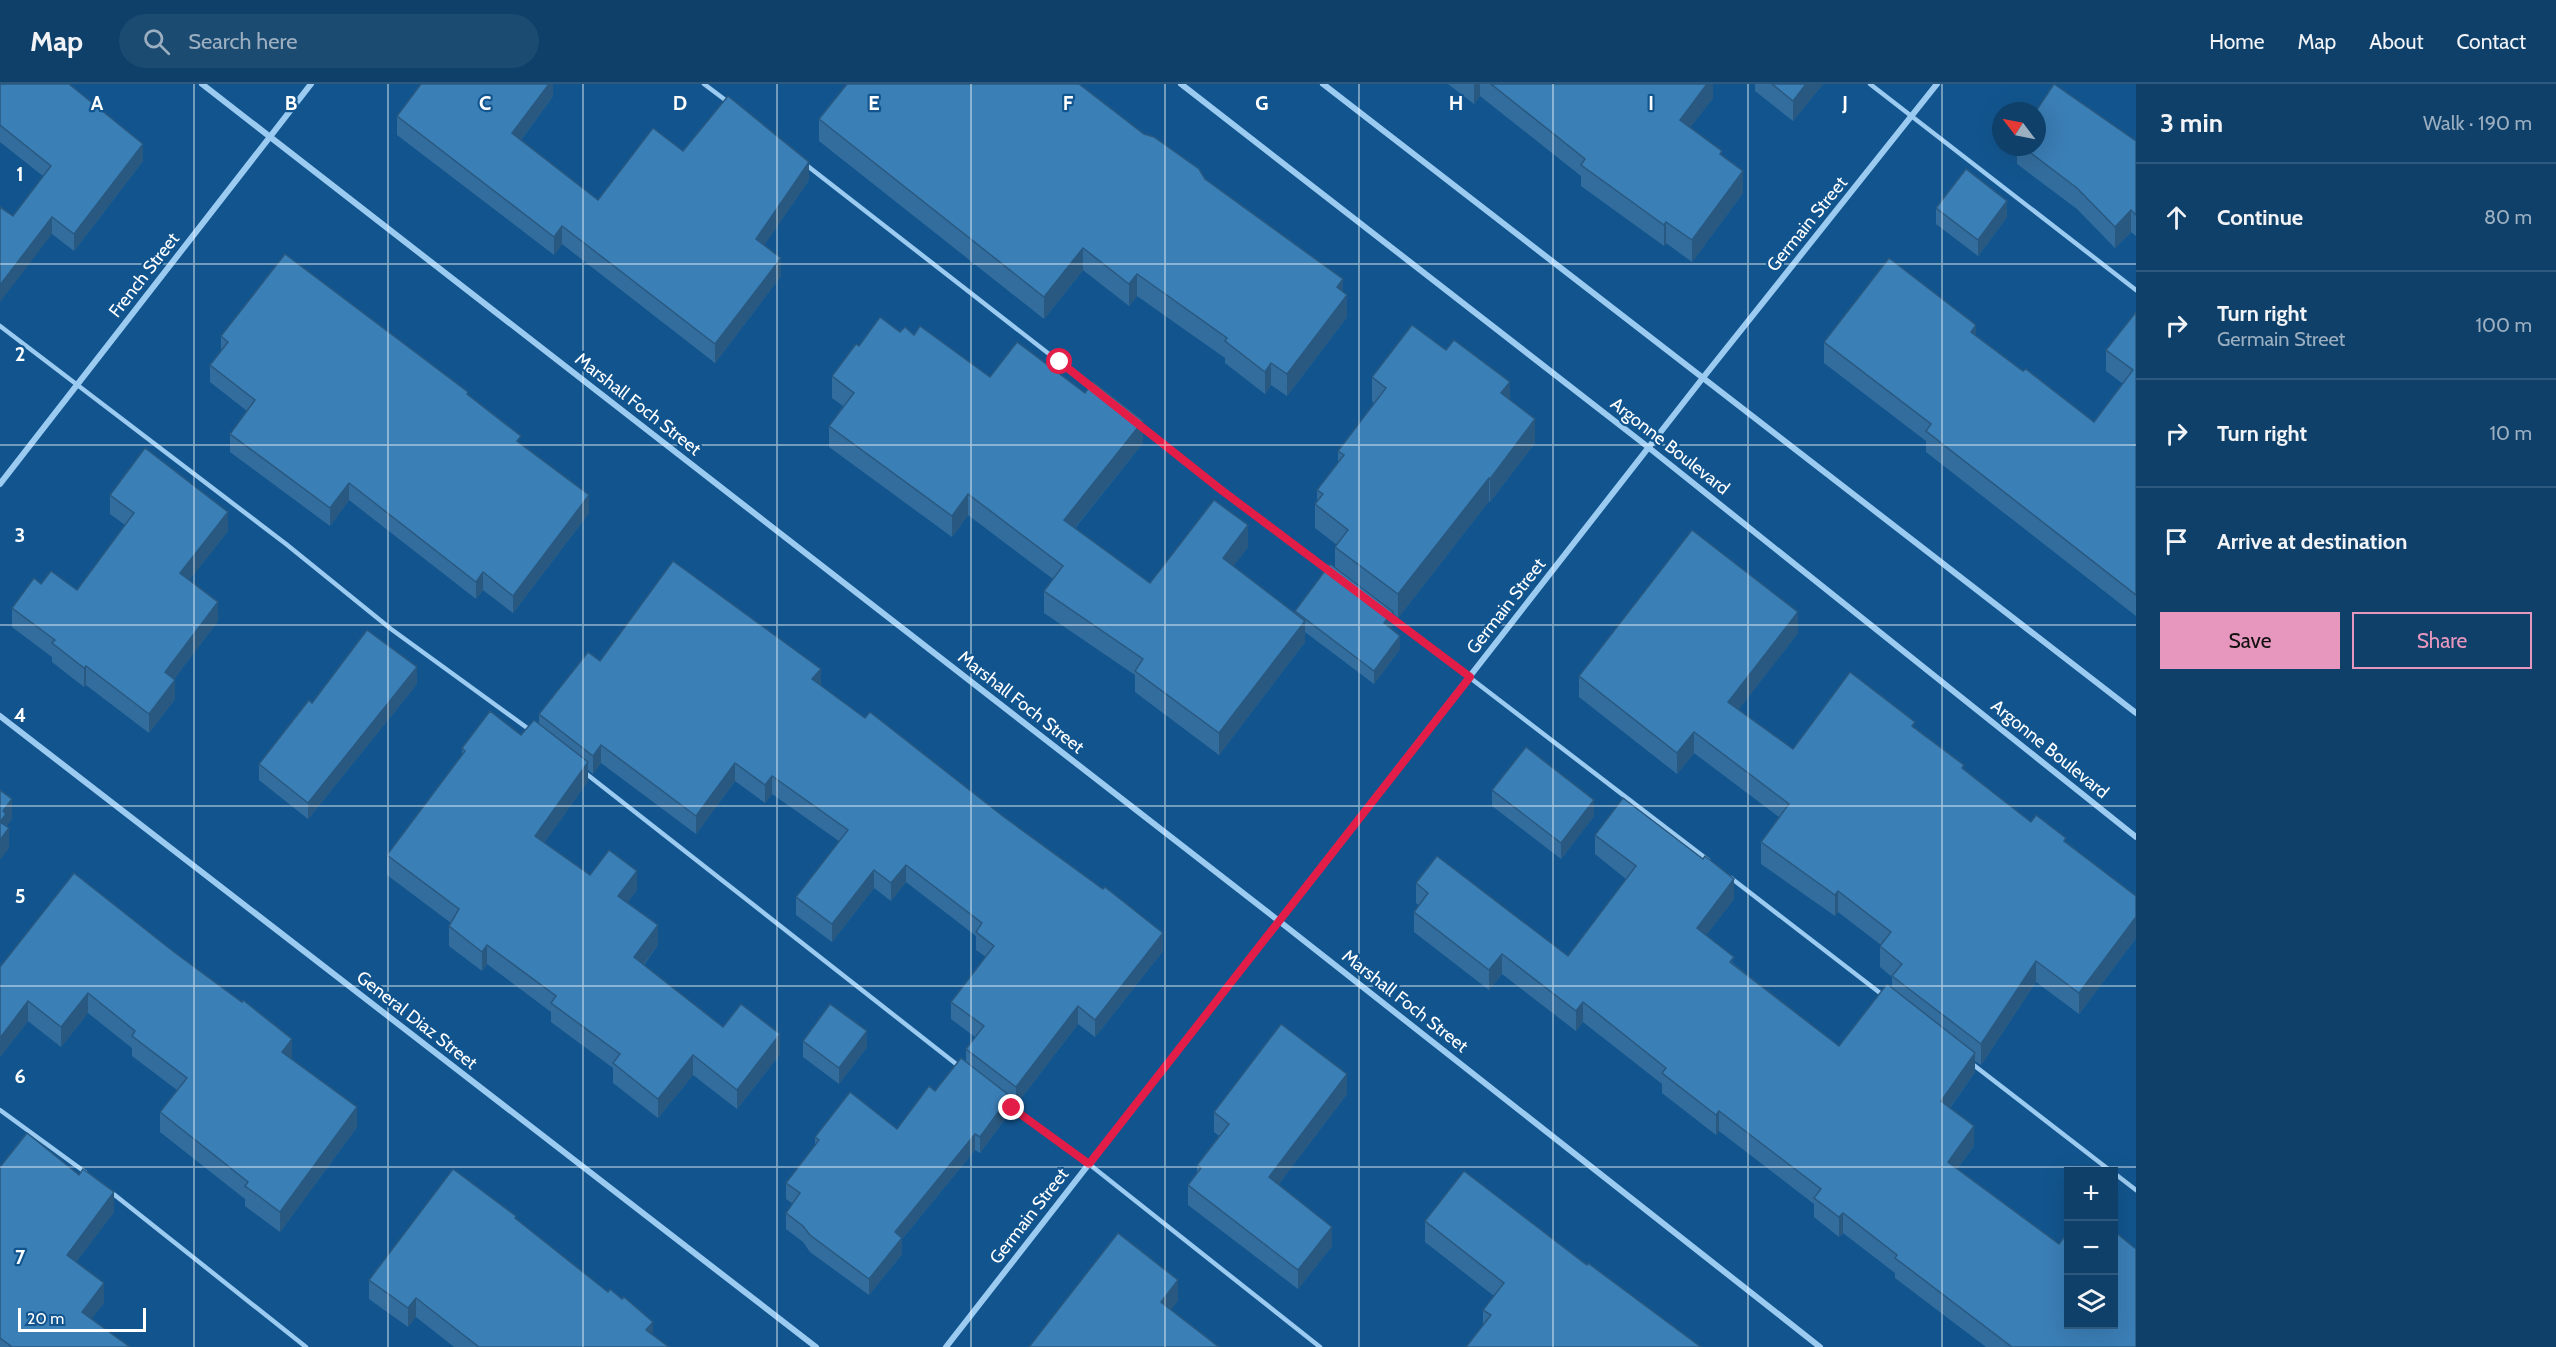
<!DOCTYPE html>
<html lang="en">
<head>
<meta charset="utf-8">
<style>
  :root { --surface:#0e406a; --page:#1c4b72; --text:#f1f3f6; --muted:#9bafc1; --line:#2e597e; --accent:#e797bd }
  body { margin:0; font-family:Cabin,sans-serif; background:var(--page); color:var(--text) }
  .controls { position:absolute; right:18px; bottom:18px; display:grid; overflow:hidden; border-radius:0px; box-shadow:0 6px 24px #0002 }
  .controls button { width:54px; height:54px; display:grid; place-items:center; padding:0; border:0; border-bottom:2px solid var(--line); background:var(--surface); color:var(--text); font:30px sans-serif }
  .compass { position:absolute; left:1992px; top:18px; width:54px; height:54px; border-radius:50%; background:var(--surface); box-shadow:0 6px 24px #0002; rotate:302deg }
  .scale { position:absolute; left:18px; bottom:15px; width:128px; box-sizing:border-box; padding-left:6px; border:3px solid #fff; border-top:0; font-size:16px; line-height:21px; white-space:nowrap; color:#fff; -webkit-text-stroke:4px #12558e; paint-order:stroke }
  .stop { position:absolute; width:18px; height:18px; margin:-14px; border:4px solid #e11d48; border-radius:50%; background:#fff }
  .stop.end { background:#e11d48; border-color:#fff; box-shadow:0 2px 6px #0008 }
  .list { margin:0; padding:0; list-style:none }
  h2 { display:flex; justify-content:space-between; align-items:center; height:78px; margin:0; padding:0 24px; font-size:26px }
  h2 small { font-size:20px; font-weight:400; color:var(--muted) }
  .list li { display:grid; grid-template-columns:39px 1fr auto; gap:18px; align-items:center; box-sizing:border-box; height:108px; padding:0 24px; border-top:2px solid var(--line) }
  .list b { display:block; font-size:22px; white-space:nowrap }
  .list p { margin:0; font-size:20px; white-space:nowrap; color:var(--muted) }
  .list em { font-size:20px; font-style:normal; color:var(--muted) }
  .actions { display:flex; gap:12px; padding:18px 24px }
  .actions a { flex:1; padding:14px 0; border:2px solid var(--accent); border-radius:0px; text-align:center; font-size:21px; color:var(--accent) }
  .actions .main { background:var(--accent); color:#111 }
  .icon { flex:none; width:33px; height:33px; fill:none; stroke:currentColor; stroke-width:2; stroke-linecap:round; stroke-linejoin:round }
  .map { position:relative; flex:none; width:2136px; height:1263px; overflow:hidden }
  header { display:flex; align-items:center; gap:36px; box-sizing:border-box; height:84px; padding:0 30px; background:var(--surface); border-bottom:2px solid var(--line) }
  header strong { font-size:28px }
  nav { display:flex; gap:33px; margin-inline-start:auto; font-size:21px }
  .search { width:420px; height:54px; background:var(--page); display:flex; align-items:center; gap:15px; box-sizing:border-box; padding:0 21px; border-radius:33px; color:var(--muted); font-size:22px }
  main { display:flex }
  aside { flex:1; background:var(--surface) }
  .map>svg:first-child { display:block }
</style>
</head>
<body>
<header>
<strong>Map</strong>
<div class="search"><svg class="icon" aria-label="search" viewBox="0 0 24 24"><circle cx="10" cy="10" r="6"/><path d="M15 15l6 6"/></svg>Search here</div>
<nav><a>Home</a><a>Map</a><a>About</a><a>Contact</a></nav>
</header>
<main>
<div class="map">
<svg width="2136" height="1263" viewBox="0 0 2136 1263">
  <rect width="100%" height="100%" fill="#12558e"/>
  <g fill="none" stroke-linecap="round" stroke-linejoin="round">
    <g stroke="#9ccbf1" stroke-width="4.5">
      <path d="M704 0 728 18"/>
      <path d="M1870 0 2136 206"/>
      <path d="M805 80 1094 305"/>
      <path d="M0 242 286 460 391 545 530 646"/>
      <path d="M1140 342 1331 489"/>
      <path d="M1388 531 1708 776"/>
      <path d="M584 688 960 983"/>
      <path d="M1731 794 1884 912"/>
      <path d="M1971 979 2112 1088"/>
      <path d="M1007 1019 1089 1080 1320 1263"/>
      <path d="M0 1026 85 1088"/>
      <path d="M2114 1089 2136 1106"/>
      <path d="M111 1108 306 1263"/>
    </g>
    <g stroke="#9ccbf1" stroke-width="6">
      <path d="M202 0 1279 837 1820 1263"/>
      <path d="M1181 0 1648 363 2136 753"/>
      <path d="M1323 0 2136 629"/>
      <path d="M0 400 311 0"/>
      <path d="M0 632 816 1263"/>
      <path d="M946 1263 1702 295 1937 0"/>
    </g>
  </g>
  <g fill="#336d9d">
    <path d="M0 0 143 77 74 167 52 150 13 132 43 92 0 58Z"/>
    <path d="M553 0V12L521 56 598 116 683 67 809 96 764 161 781 192 715 279 562 160 554 171 397 51V32Z"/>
    <path d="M1448 0H1713V14L1690 43 1722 72 1743 109 1692 178 1666 159 1664 162 1581 102V92L1480 12 1474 20Z"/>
    <path d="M1755 0H1823L1793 37 1755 7Z"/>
    <path d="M819 35 1144 50 1205 95 1343 207 1347 233 1287 312 1271 301 1265 310 1225 279V274L1137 212 1129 222 1083 186 1044 235 819 57Z"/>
    <path d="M2136 57V152L2131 148 2115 164 2077 125 2017 80V63H2037Z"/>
    <path d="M1936 124 2007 133 1978 172 1936 140Z"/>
    <path d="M2136 228V532L1926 368V357L1824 279V258L1976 251 2023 287 2094 338 2123 300 2106 287V266Z"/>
    <path d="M900 248 914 251 990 293 1143 359 1075 444 1150 499 1248 463 1233 482 1295 529V527L1335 484V463L1337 461 1315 444V420L1317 417V406L1338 379V367L1374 319 1372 317V293L1510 316 1535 359 1490 418 1489 417 1398 534 1393 529V541L1390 544 1400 565 1374 600 1305 548V558L1219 671 1135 608V591L1044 529V507L1053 495 968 431 952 453 829 363V342L843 322 832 314V292L859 262Z"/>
    <path d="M221 252 468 311 521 360 589 429 513 529 483 506 476 515 349 416 330 442 230 368V350L247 327 210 298V281L221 267Z"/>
    <path d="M110 411 228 447 189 496 218 537 174 595 175 615 149 649 86 601 84 603 52 578V573L12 543V524L41 500 77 506 125 441 110 430Z"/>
    <path d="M1798 549 1738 626 1793 665 1915 645 1964 686 2031 738 2066 759 2136 812V854L2079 930 2036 898 1981 981 1975 977V988L1950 1024 1974 1062 1957 1085 2136 1263H1986L1895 1194V1189L1843 1149 1839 1153 1814 1133V1120L1719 1047 1716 1051 1662 1009V1000L1583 938 1576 947 1502 890 1489 906 1414 848V828L1419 821 1416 819V799L1568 872 1626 795 1595 770V751L1734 815 1706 851 1734 880 1839 962 1892 905V893L1880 883V862L1881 861 1838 828 1835 832 1761 780V758L1779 733 1694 669 1677 690 1579 613V592Z"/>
    <path d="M600 577 821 601 1163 867 1095 953 1078 940 1016 1021 1010 1017V1028L980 1069 975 1066 902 1155V1170L869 1211 810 1168 803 1158 786 1145V1129L793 1120 786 1115V1099L815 1062V1053L897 1045 966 978V965L975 953 951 935V918L986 873 976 866V852L906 798 891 817 874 804 832 858 796 831V813L839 757 772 710 765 719 735 697 696 750 601 679 593 690 588 686V697L544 759 590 791 637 806 627 819 658 861 644 881 723 943 780 970 737 1025 693 991 658 1034 613 999V984L551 938V928L487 880 482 887 449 862V842L451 839 387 791V771L462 671V664L521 651 539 640V630Z"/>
    <path d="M417 600 308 735 259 696V680Z"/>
    <path d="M1492 706 1594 732 1561 775 1492 722Z"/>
    <path d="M74 789 292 975 357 1043 280 1148 245 1122V1115L160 1048V1028L177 1006 132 972V964L88 929 61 963 28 937 0 973V883Z"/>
    <path d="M803 957 867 963 839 1000 803 973Z"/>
    <path d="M1347 1010 1278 1101 1332 1162 1298 1205 1188 1121V1101L1197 1090V1081L1219 1052 1214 1048V1028Z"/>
    <path d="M0 1083 114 1128 76 1178 104 1219 91 1235 130 1263H0Z"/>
    <path d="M516 1135 653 1251 669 1263H454L416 1233 408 1243 369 1215V1196Z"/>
    <path d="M1425 1137 1587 1181 1483 1241V1226L1494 1212 1425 1158Z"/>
  </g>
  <g fill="#295980">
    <path d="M549 0H553V12L512 68V49Z"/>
    <path d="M1474 0H1480V12L1474 20Z"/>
    <path d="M1707 0H1713V14L1680 57V36Z"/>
    <path d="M1806 0H1823L1793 37V17Z"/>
    <path d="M143 60V77L74 167V150Z"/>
    <path d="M809 78V96L756 173V155Z"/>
    <path d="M1743 87V109L1692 178V156Z"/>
    <path d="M2007 117V133L1978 172V156Z"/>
    <path d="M2131 126V148L2115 164V143Z"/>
    <path d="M52 133V150L0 218V201Z"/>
    <path d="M1666 138V159L1664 162V141Z"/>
    <path d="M562 142V160L554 171V153Z"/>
    <path d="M1083 164V186L1044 235V213Z"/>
    <path d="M781 174V192L715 279V260Z"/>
    <path d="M1137 190V212L1129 222V200Z"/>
    <path d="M1343 195V216L1347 211V233L1287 312V290L1337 203Z"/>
    <path d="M1976 241V263L1971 248Z"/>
    <path d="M1271 279V301L1265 310V288Z"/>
    <path d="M1510 298V321L1501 309Z"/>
    <path d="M1535 335V359L1490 418V395Z"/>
    <path d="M1143 337V359L1064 457V436Z"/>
    <path d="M1489 394V417L1398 534V510Z"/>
    <path d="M349 399V416L330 442V424Z"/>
    <path d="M968 410V431L952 453V432Z"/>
    <path d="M589 411V429L513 529V512Z"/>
    <path d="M228 428V447L180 508V489Z"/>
    <path d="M1248 441V463L1223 496V474Z"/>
    <path d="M483 488V506L476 515V498Z"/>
    <path d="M218 518V537L165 607V588Z"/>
    <path d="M1393 528V541L1384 552V539Z"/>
    <path d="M1798 528V549L1728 639V618Z"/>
    <path d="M1305 537V558L1219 671V649Z"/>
    <path d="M1400 552V565L1374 600V587Z"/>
    <path d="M86 582V601L84 603V584Z"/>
    <path d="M417 583V600L308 735V719Z"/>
    <path d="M821 585V602L812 595Z"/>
    <path d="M175 596V615L149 649V630Z"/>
    <path d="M1694 648V669L1677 690V669Z"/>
    <path d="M601 661V679L593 690V672Z"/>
    <path d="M588 678V697L535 772V752Z"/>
    <path d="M735 679V697L696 750V732Z"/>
    <path d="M772 692V710L765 719V701Z"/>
    <path d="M12 715V735L6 743 9 744V764L0 776V738L3 727Z"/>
    <path d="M1594 716V732L1561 775V759Z"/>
    <path d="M906 781V798L891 817V799Z"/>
    <path d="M874 786V804L832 858V840Z"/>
    <path d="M637 787V806L618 831V812Z"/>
    <path d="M1734 795V815L1697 863V844Z"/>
    <path d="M1838 807V828L1835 832V811Z"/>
    <path d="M2136 833V854L2079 930V909Z"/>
    <path d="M658 841V861L634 893V873Z"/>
    <path d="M1163 849V867L1095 953V936Z"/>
    <path d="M487 861V880L482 887V868Z"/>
    <path d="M1502 870V890L1489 906V886Z"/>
    <path d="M2036 877V898L1981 981V960Z"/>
    <path d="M88 909V929L61 963V943Z"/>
    <path d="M28 917V937L0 973V954Z"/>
    <path d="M1583 918V938L1576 947V927Z"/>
    <path d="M1078 922V940L1016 1021V1003Z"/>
    <path d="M867 947V963L839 1000V984Z"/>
    <path d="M780 950V970L737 1025V1006Z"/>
    <path d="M292 955V975L282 968Z"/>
    <path d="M1975 969V988L1941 1036V1017Z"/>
    <path d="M693 971V991L658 1034V1015Z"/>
    <path d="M1347 990V1010L1269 1113V1093Z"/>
    <path d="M1010 1012V1028L980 1069V1053Z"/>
    <path d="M357 1023V1043L280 1148V1128Z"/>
    <path d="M1719 1027V1047L1716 1051V1031Z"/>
    <path d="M1974 1042V1062L1948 1097V1078Z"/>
    <path d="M975 1050V1066L902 1155V1170L869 1211V1195L895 1148Z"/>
    <path d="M114 1108V1128L67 1190V1171Z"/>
    <path d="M1843 1129V1149L1839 1153V1133Z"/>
    <path d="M1332 1143V1162L1298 1205V1186Z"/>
    <path d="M1178 1196V1217L1161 1238V1218Z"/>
    <path d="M104 1199V1219L82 1247V1228Z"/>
    <path d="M416 1214V1233L408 1243V1224Z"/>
    <path d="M653 1238V1257L646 1246Z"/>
  </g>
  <g fill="#3b7fb7" stroke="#295980" stroke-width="1.5">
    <path d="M0 0H69L143 60 74 150 52 133 0 201V123L13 132 51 82 0 41Z"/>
    <path d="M421 0H549L512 49 598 116 653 44 683 67 728 12 809 78 756 155 781 174 715 260 562 142 554 153 397 32Z"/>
    <path d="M847 0H1079L1144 50 1154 53 1199 85 1205 95 1343 195 1337 203 1347 211 1287 290 1271 279 1265 288 1225 257 1227 254 1137 190 1129 200 1083 164 1044 213 819 35Z"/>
    <path d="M1491 0H1707L1680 36 1722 67 1720 70 1743 87 1692 156 1666 138 1664 141 1581 81 1585 75Z"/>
    <path d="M1772 0H1806L1793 17Z"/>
    <path d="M2054 0 2136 57V131L2131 126 2115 143 2077 104 2023 63H2037V27H2036Z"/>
    <path d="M1966 85 2007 117 1978 156 1936 124Z"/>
    <path d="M285 170 468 308 467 310 521 352 517 357 589 411 513 512 483 488 476 498 349 399 330 424 230 350 255 316 210 281 228 258 221 252Z"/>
    <path d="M1889 174 1976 241 1971 248 2023 287 2026 285 2094 338 2133 286 2106 266 2136 228V511L1926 347 1931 340 1824 258Z"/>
    <path d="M880 233 900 248 905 243 914 251 920 242 990 293 1017 258 1085 309 1093 298 1143 337 1064 436 1150 499 1214 416 1248 441 1223 474 1305 537 1219 649 1135 587 1143 575 1044 507 1063 482 968 410 952 432 829 342 854 309 832 292 856 260 859 262Z"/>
    <path d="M1412 241 1446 266 1454 256 1510 298 1501 309 1535 335 1490 395 1489 394 1398 510 1335 463 1348 446 1315 420 1323 410 1317 406 1344 371 1338 367 1386 304 1372 293Z"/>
    <path d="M145 364 228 428 180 489 218 518 165 588 175 596 149 630 86 582 84 584 52 559 55 556 12 524 34 494 41 500 51 487 77 506 134 429 110 411Z"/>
    <path d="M1692 446 1798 528 1728 618 1793 665 1850 588 1915 638 1912 642 1964 681 1962 684 2031 738 2036 731 2066 754 2064 757 2136 812V833L2079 909 2036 877 1981 960 1892 892 1902 880 1880 862 1891 848 1838 807 1835 811 1761 758 1789 720 1694 648 1677 669 1579 592Z"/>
    <path d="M673 477 821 585 812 595 865 634 870 628 1004 733 1103 805 1105 803 1163 849 1095 936 1078 922 1016 1003 966 965 984 942 951 918 994 862 976 848 982 839 906 781 891 799 874 786 832 840 796 813 848 746 772 692 765 701 735 679 696 732 601 661 593 672 539 630 588 568 600 577Z"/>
    <path d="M1330 480 1393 528 1384 539 1400 552 1374 587 1295 527Z"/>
    <path d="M367 546 417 583 308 719 259 680 309 616 312 619Z"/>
    <path d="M490 627 521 651 534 636 588 678 535 752 590 791 609 766 637 787 618 812 658 841 634 873 723 943 741 920 780 950 737 1006 693 971 658 1015 613 979 620 970 551 919 556 912 487 861 482 868 449 842 459 825 387 771 465 667 462 664Z"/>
    <path d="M1526 663 1594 716 1561 759 1492 706Z"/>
    <path d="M0 706 12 715 3 727 6 730 0 738 9 744 0 756Z"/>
    <path d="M1623 714 1703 775 1705 772 1734 795 1697 844 1734 873 1730 878 1839 962 1887 900 1975 969 1941 1017 1974 1042 1948 1078 2059 1160 2068 1148V1240H2114V1147L2136 1165V1263H2012L1895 1174 1897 1171 1843 1129 1839 1133 1814 1114 1821 1105 1719 1027 1716 1031 1662 989 1666 984 1583 918 1576 927 1502 870 1489 886 1414 828 1428 809 1416 799 1437 772 1568 872 1636 782 1595 751Z"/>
    <path d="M74 789 174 868 242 918 243 916 292 955 282 968 357 1023 280 1128 245 1102 248 1098 160 1028 187 994 132 952 135 947 88 909 61 943 28 917 0 954V883Z"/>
    <path d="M830 920 867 947 839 984 803 957Z"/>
    <path d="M1281 940 1347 990 1269 1093 1332 1143 1298 1186 1188 1101 1201 1084 1197 1081 1229 1040 1214 1028Z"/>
    <path d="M961 974 1010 1012 980 1053 975 1050 895 1148 902 1154 869 1195 810 1151 803 1142 786 1129 800 1109 786 1099 819 1056 815 1053 850 1008 897 1045 929 1002 935 1007Z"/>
    <path d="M27 1049 79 1091 83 1085 114 1108 67 1171 104 1199 82 1228 130 1263H10L11 1262 0 1254V1083Z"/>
    <path d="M453 1085 516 1132 515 1134 608 1208 610 1205 622 1215 624 1213 653 1238 646 1246 669 1263H479L416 1214 408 1224 369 1196Z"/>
    <path d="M1464 1087 1587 1181 1588 1179 1701 1263H1466L1491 1231 1483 1226 1504 1199 1425 1137Z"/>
    <path d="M1118 1149 1178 1196 1161 1218 1219 1263H1029Z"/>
  </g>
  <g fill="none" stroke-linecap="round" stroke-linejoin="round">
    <path stroke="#e11d48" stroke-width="8" d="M1012 1024 1089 1080 1470 593 1220 405 1060 278"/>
  </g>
  <path fill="none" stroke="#fff" stroke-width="1.5" stroke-opacity="0.55" d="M194 0V1263M388 0V1263M583 0V1263M777 0V1263M971 0V1263M1165 0V1263M1359 0V1263M1553 0V1263M1748 0V1263M1942 0V1263M0 180H2136M0 361H2136M0 541H2136M0 722H2136M0 902H2136M0 1083H2136"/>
  <g text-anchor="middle" stroke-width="4.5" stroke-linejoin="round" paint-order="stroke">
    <g font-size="18" fill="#fff" stroke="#12558e">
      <text transform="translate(1807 140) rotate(-51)" y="6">Germain Street</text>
      <text transform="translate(144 191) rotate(-52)" y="6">French Street</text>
      <text transform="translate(638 320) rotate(38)" y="6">Marshall Foch Street</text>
      <text transform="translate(1670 362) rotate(38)" y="6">Argonne Boulevard</text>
      <text transform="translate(1506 522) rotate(-52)" y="6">Germain Street</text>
      <text transform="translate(1021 618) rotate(38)" y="6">Marshall Foch Street</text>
      <text transform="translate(2050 665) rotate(39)" y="6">Argonne Boulevard</text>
      <text transform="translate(1405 917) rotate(38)" y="6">Marshall Foch Street</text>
      <text transform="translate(417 936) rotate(38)" y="6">General Diaz Street</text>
      <text transform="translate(1029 1132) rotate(-52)" y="6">Germain Street</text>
    </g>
  </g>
  <g font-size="20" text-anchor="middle" font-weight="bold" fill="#fff" stroke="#12558e" stroke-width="4.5" stroke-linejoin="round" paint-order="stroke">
    <text x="97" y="26">A</text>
    <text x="291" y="26">B</text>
    <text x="485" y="26">C</text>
    <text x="680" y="26">D</text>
    <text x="874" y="26">E</text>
    <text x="1068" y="26">F</text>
    <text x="1262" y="26">G</text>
    <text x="1456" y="26">H</text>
    <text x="1651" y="26">I</text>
    <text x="1845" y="26">J</text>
    <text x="20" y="97">1</text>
    <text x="20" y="277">2</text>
    <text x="20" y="458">3</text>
    <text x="20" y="638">4</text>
    <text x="20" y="819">5</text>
    <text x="20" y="999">6</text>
    <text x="20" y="1180">7</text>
  </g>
</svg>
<div class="controls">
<button>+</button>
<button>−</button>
<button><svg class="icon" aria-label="layers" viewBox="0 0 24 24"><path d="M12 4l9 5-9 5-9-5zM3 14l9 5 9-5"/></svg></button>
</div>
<svg class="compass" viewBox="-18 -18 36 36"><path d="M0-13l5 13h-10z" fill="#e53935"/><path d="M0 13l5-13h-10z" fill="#9bafc1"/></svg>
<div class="scale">20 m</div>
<div class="stop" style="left:1060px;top:278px"></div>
<div class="stop end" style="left:1012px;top:1024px"></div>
</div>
<aside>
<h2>3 min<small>Walk · 190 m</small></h2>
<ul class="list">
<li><svg class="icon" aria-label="ahead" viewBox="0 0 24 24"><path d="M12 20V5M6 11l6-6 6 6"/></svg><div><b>Continue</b></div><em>80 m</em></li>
<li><svg class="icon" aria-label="right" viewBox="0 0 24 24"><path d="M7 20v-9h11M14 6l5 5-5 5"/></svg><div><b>Turn right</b><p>Germain Street</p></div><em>100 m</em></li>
<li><svg class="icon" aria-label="right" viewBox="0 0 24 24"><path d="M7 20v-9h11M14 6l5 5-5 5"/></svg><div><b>Turn right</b></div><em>10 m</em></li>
<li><svg class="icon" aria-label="arrive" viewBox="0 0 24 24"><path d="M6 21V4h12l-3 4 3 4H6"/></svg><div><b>Arrive at destination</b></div></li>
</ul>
<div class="actions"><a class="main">Save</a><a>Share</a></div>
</aside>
</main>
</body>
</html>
